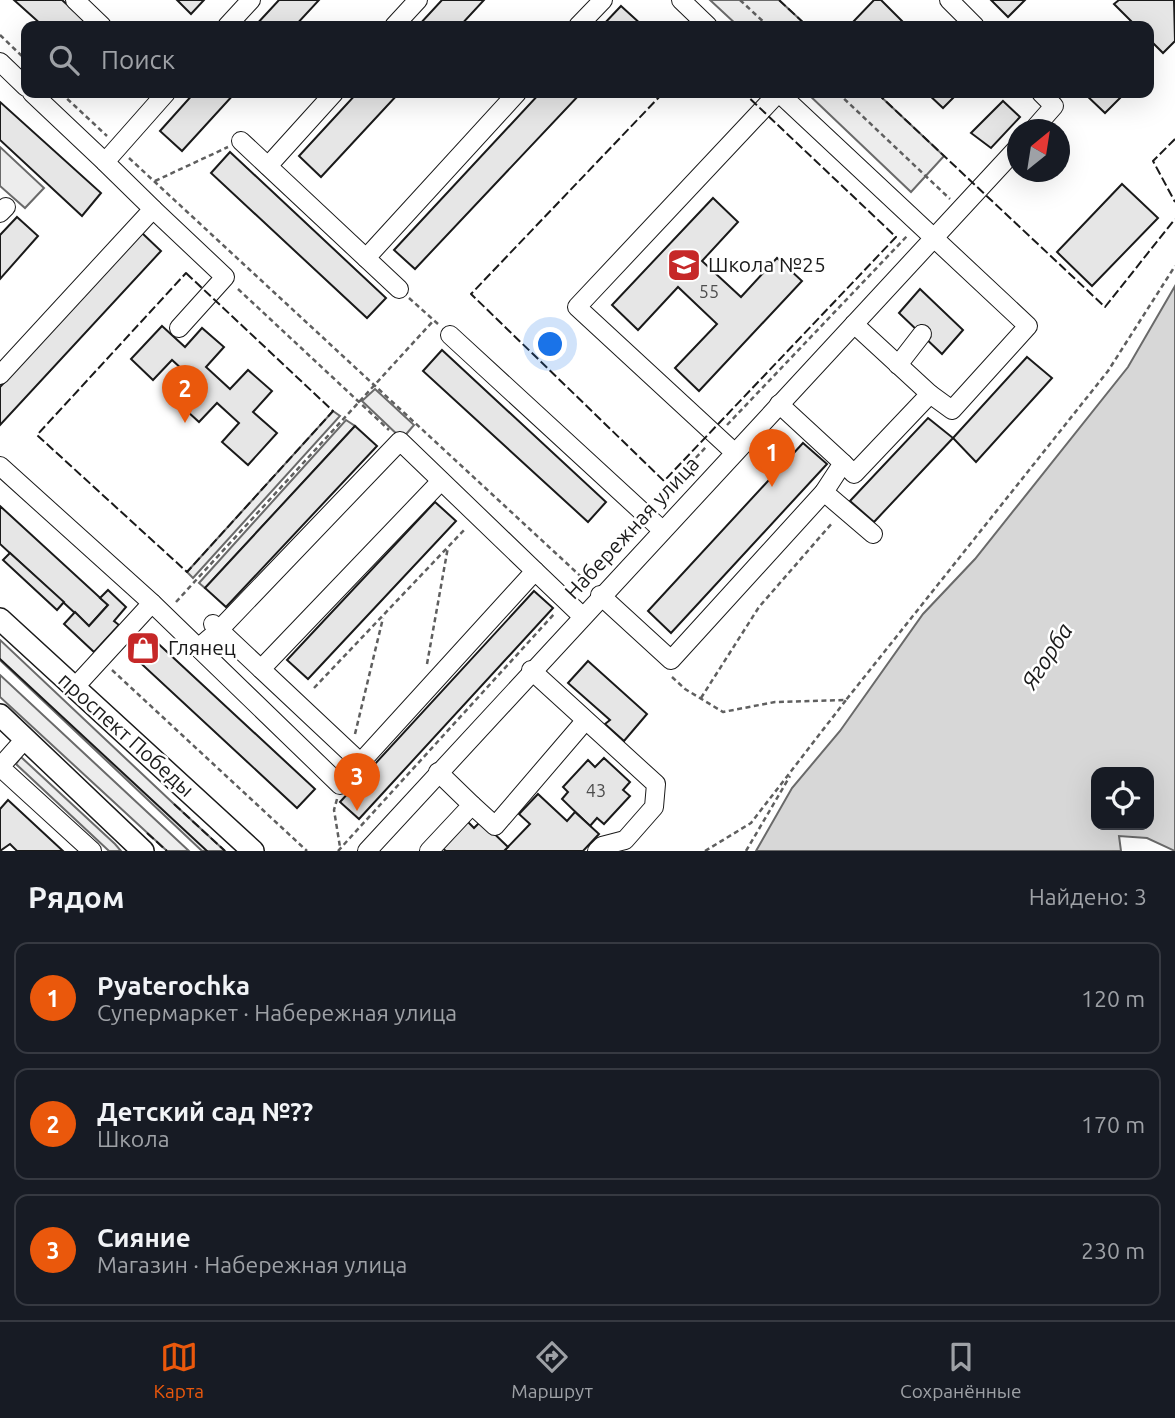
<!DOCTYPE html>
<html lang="ru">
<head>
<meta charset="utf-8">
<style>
  :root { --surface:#171b24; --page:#20242c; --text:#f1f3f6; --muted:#9ea1a6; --line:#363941; --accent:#ea580c }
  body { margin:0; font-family:Ubuntu,sans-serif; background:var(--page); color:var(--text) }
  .controls { position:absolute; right:21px; bottom:21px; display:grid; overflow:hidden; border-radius:14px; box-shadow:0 7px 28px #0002 }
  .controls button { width:63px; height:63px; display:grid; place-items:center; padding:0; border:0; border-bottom:2px solid var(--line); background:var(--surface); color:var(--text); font:35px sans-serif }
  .compass { position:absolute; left:1007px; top:119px; width:63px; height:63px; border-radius:50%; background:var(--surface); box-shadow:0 7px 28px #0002; rotate:30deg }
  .you { position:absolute; left:551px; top:345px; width:24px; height:24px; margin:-18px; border:5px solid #fff; border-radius:50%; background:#1a73e8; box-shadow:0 0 0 10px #1a73e833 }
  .badge { display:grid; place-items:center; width:46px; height:46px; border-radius:50%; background:var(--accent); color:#fff; font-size:23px; font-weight:700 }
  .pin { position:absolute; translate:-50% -58px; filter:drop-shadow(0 2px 4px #0008) }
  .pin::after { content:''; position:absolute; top:37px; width:24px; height:21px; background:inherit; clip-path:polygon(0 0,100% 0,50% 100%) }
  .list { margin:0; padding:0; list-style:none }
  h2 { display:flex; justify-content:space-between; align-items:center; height:91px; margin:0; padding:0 28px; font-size:30px }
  h2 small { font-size:23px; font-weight:400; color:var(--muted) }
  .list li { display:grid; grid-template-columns:46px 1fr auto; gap:21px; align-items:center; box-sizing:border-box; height:112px; margin:0 14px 14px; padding:0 14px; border:2px solid var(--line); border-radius:14px }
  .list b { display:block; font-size:26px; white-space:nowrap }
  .list p { margin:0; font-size:23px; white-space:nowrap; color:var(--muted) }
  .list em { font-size:23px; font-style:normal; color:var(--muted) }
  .icon { flex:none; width:38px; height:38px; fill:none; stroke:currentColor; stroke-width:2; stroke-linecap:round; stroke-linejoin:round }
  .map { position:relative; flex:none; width:1175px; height:851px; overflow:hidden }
  .search { position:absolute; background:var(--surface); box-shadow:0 7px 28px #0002; left:21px; right:21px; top:21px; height:77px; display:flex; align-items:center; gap:18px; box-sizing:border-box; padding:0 24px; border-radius:14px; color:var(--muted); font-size:26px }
  .sheet { height:469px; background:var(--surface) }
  nav { display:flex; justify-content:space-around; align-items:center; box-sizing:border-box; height:98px; border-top:2px solid var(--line); background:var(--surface); font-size:19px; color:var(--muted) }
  nav a { display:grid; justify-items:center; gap:4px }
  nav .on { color:var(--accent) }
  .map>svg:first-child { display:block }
</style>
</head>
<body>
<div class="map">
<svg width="1175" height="851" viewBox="0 0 1175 851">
  <rect width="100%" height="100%" fill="#fff"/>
  <g fill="#ededed" stroke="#6a6a6a" stroke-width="2">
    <path d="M710 0H779L807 26H738Z"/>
    <path d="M807 93H877L944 156 911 192Z"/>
    <path d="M0 147 44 188 25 208 0 186Z"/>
    <path d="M375 389 414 425 402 439 362 401Z"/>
    <path d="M333 411 340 416 193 578 187 572Z"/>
    <path d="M346 420 355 426 205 588 199 583Z"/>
    <path d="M0 640 174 804 225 851H202L0 660Z"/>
    <path d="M0 675 189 851H167L0 697Z"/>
    <path d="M21 757 115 844 121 851H109L16 764Z"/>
  </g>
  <path fill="#d7d7d7" stroke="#6a6a6a" stroke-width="2" fill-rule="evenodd" d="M1175 286V851L1147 838 1119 836 1121 851H756L792 788 840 731 923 614 975 559 1128 367ZM1096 772H1149V825H1096Z"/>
  <g fill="#e6e6e6" stroke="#1a1a1a" stroke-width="2">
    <path d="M14 0H62L91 26H43Z"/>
    <path d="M177 0H204L191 14Z"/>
    <path d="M279 0H319L295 26H255Z"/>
    <path d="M442 0H484L460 26H418Z"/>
    <path d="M874 0H881L907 26H854L851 24Z"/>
    <path d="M991 0H1025L1008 17Z"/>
    <path d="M1119 0H1174L1175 41 1163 53 1149 39V26H1136L1114 4Z"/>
    <path d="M621 6 643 26H602Z"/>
    <path d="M194 93H235L182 151 160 131Z"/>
    <path d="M357 93H399L321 177 299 156Z"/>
    <path d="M540 93H581L415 269 394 250Z"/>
    <path d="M927 93H958L943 108Z"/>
    <path d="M1084 93H1125L1105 113Z"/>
    <path d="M1003 101 1020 117 991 148 971 133Z"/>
    <path d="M0 102 101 193 82 216 0 140Z"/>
    <path d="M230 152 386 298 367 318 211 173Z"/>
    <path d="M1122 184 1158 218 1092 286 1057 252Z"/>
    <path d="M713 198 738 222 702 261 741 297 777 258 802 281 699 391 675 368 717 324 678 287 638 330 612 305Z"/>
    <path d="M17 217 38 236 0 279V235Z"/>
    <path d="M142 233 161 251 0 425V387Z"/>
    <path d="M920 289 963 330 942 354 899 313Z"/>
    <path d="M162 326 185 347 202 328 224 347 206 367 230 389 248 370 272 391 253 412 277 433 248 465 222 442 239 423 217 403 199 422 176 401 194 380 172 360 153 380 131 359Z"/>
    <path d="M442 350 606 502 588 522 423 371Z"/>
    <path d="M1027 357 1052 378 976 462 953 438Z"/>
    <path d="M928 418 953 438 874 522 850 501Z"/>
    <path d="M355 426 377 446 226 607 205 588Z"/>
    <path d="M803 443 827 464 671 633 648 611Z"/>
    <path d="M435 502 456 521 308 679 287 660Z"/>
    <path d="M0 506 108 605 89 626 0 544Z"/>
    <path d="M10 553 64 602 57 610 3 560Z"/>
    <path d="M108 590 126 607 114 621 119 625 94 652 64 624 75 612 89 626 108 605 100 598Z"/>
    <path d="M534 591 553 608 359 819 340 802Z"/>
    <path d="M151 637 315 789 297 808 133 656Z"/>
    <path d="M588 661 647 714 624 741 605 724 610 720 568 683Z"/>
    <path d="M604 758 630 782 623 790 630 796 604 824 597 818 590 826 562 799 568 792 563 787 588 760 595 767Z"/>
    <path d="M538 794 567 821 575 812 599 834 583 851H504L530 824 519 814Z"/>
    <path d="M8 800 63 851H17L10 844 0 851V809Z"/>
    <path d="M467 821 474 828 481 821 508 847 504 851H446L442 848Z"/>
  </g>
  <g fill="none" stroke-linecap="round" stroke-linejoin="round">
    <g stroke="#1a1a1a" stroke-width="20">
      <g id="minor">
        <path d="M75 0 102 26"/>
        <path d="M681 0 708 26"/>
        <path d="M949 0 975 26"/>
        <path d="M227 26 251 0"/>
        <path d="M394 26 418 0"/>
        <path d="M578 26 603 0"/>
        <path d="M0 62 26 87"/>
        <path d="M32 93 105 162 166 93"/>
        <path d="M779 93 1028 326 952 410 930 394"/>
        <path d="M1033 130 1054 106 1041 93"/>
        <path d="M241 141 399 289"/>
        <path d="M268 166 334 93"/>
        <path d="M153 209 225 277 179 328"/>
        <path d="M0 213 6 207"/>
        <path d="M366 258 517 93"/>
        <path d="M450 335 661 529"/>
        <path d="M898 365 922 334"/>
        <path d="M0 375 153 209 105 162"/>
        <path d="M734 452 577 307 778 93"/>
        <path d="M843 463 854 474 930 394 854 324"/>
        <path d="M0 466 152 603 74 688"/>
        <path d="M824 492 873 534"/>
        <path d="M600 595 671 660 824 492 843 463 779 404"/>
        <path d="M152 603 340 785 535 571 581 615"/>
        <path d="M213 624 361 763"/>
        <path d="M198 648 219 630 400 441 535 571"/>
        <path d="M261 669 441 481"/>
        <path d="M531 670 656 784 654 807 625 840 602 846 597 851"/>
        <path d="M25 739 0 767 92 851"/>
        <path d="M472 805 495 826 585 721"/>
        <path d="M367 851 1018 147"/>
        <path d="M429 851 472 805 438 772"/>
      </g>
    </g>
    <g stroke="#1a1a1a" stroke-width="24">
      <g id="major">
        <path d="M0 619 253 851"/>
        <path d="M0 715 143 851"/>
      </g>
    </g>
    <g stroke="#5f5f5f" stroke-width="2.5" stroke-dasharray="5 3.5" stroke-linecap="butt">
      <path d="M740 0 768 26"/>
      <path d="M0 35 26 60"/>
      <path d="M61 93 107 136"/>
      <path d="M838 93 950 199"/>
      <path d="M129 158 589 584"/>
      <path d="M155 181 228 147"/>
      <path d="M238 289 389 430"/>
      <path d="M409 298 438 324"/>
      <path d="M727 425 908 235"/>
      <path d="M655 501 706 447"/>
      <path d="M576 590 634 524"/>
      <path d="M176 602 434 320"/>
      <path d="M427 664 448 547"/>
      <path d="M112 670 307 851"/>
      <path d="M672 677 685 689 723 712 775 702 846 700 1108 371 1175 266"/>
      <path d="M314 688 466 528"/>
      <path d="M701 698 759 607 833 522"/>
      <path d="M355 734 383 618"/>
      <path d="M337 799 334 810 340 847"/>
      <path d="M338 851 555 613"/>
      <path d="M705 851 751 823 846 700"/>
      <path d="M746 851 790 776"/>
    </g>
    <use href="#minor" stroke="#fff" stroke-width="18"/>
    <use href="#major" stroke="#fff" stroke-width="21"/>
    <path stroke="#1a1a1a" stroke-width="2" d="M0 659 207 851"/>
    <g stroke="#1a1a1a" stroke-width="2" stroke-dasharray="9 3.5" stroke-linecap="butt">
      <path d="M779 0 807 26"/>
      <path d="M663 93 471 294 664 481 896 237 744 93"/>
      <path d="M877 93 1105 307 1175 219"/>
      <path d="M1175 139 1153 161 1175 202"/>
      <path d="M186 273 333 411 187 572 37 435Z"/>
      <path d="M174 804 225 851"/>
      <path d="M147 833 167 851"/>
    </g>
  </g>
  <defs>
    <g id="school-square" transform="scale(1.75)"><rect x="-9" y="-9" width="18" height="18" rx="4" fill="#c62828" stroke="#fff"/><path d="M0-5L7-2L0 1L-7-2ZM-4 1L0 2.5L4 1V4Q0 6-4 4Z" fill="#fff"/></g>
    <g id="shop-square" transform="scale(1.75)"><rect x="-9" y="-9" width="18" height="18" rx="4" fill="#c62828" stroke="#fff"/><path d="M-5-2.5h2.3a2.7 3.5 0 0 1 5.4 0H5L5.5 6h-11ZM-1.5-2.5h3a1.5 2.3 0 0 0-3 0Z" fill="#fff"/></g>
  </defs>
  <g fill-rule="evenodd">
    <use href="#school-square" x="684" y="265"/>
    <use href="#shop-square" x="143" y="648"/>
  </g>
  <g text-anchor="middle" stroke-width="5" stroke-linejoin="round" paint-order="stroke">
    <g font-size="18" fill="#4d4d4d">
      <text x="709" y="298">55</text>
      <text x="596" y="797">43</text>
    </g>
    <g font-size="21" fill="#1a1a1a" stroke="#fff" text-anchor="start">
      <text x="708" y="272">Школа №25</text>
      <text x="168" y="655">Глянец</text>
    </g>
    <g font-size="21" fill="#1a1a1a" stroke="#fff">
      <text transform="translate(632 528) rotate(-47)" y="7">Набережная улица</text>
      <text transform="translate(126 735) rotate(42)" y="7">проспект Победы</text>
    </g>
    <g font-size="23" font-style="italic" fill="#1a1a1a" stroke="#fff">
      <text transform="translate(1047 656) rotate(-57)" y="8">Ягорба</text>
    </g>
  </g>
</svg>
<div class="controls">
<button><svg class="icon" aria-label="locate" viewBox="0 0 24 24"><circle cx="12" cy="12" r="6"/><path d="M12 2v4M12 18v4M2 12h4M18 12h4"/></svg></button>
</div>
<svg class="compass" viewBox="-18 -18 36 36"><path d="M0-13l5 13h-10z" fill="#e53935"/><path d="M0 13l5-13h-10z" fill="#9ea1a6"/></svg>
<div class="you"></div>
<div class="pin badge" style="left:772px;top:487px">1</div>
<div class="pin badge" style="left:185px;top:423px">2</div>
<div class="pin badge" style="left:357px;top:811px">3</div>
<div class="search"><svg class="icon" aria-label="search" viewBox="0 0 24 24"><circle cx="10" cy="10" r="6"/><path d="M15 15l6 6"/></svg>Поиск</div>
</div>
<section class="sheet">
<h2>Рядом<small>Найдено: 3</small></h2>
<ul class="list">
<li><span class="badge">1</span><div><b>Pyaterochka</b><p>Супермаркет · Набережная улица</p></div><em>120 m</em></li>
<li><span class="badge">2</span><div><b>Детский сад №??</b><p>Школа</p></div><em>170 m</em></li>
<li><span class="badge">3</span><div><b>Сияние</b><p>Магазин · Набережная улица</p></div><em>230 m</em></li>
</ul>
</section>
<nav>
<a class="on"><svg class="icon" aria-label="map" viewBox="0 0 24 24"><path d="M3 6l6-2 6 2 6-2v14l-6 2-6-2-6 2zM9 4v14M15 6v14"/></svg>Карта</a>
<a><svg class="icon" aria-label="directions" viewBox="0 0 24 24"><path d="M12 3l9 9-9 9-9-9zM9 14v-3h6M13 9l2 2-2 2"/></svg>Маршрут</a>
<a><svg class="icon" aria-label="saved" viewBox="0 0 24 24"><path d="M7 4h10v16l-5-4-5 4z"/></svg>Сохранённые</a>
</nav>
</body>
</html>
